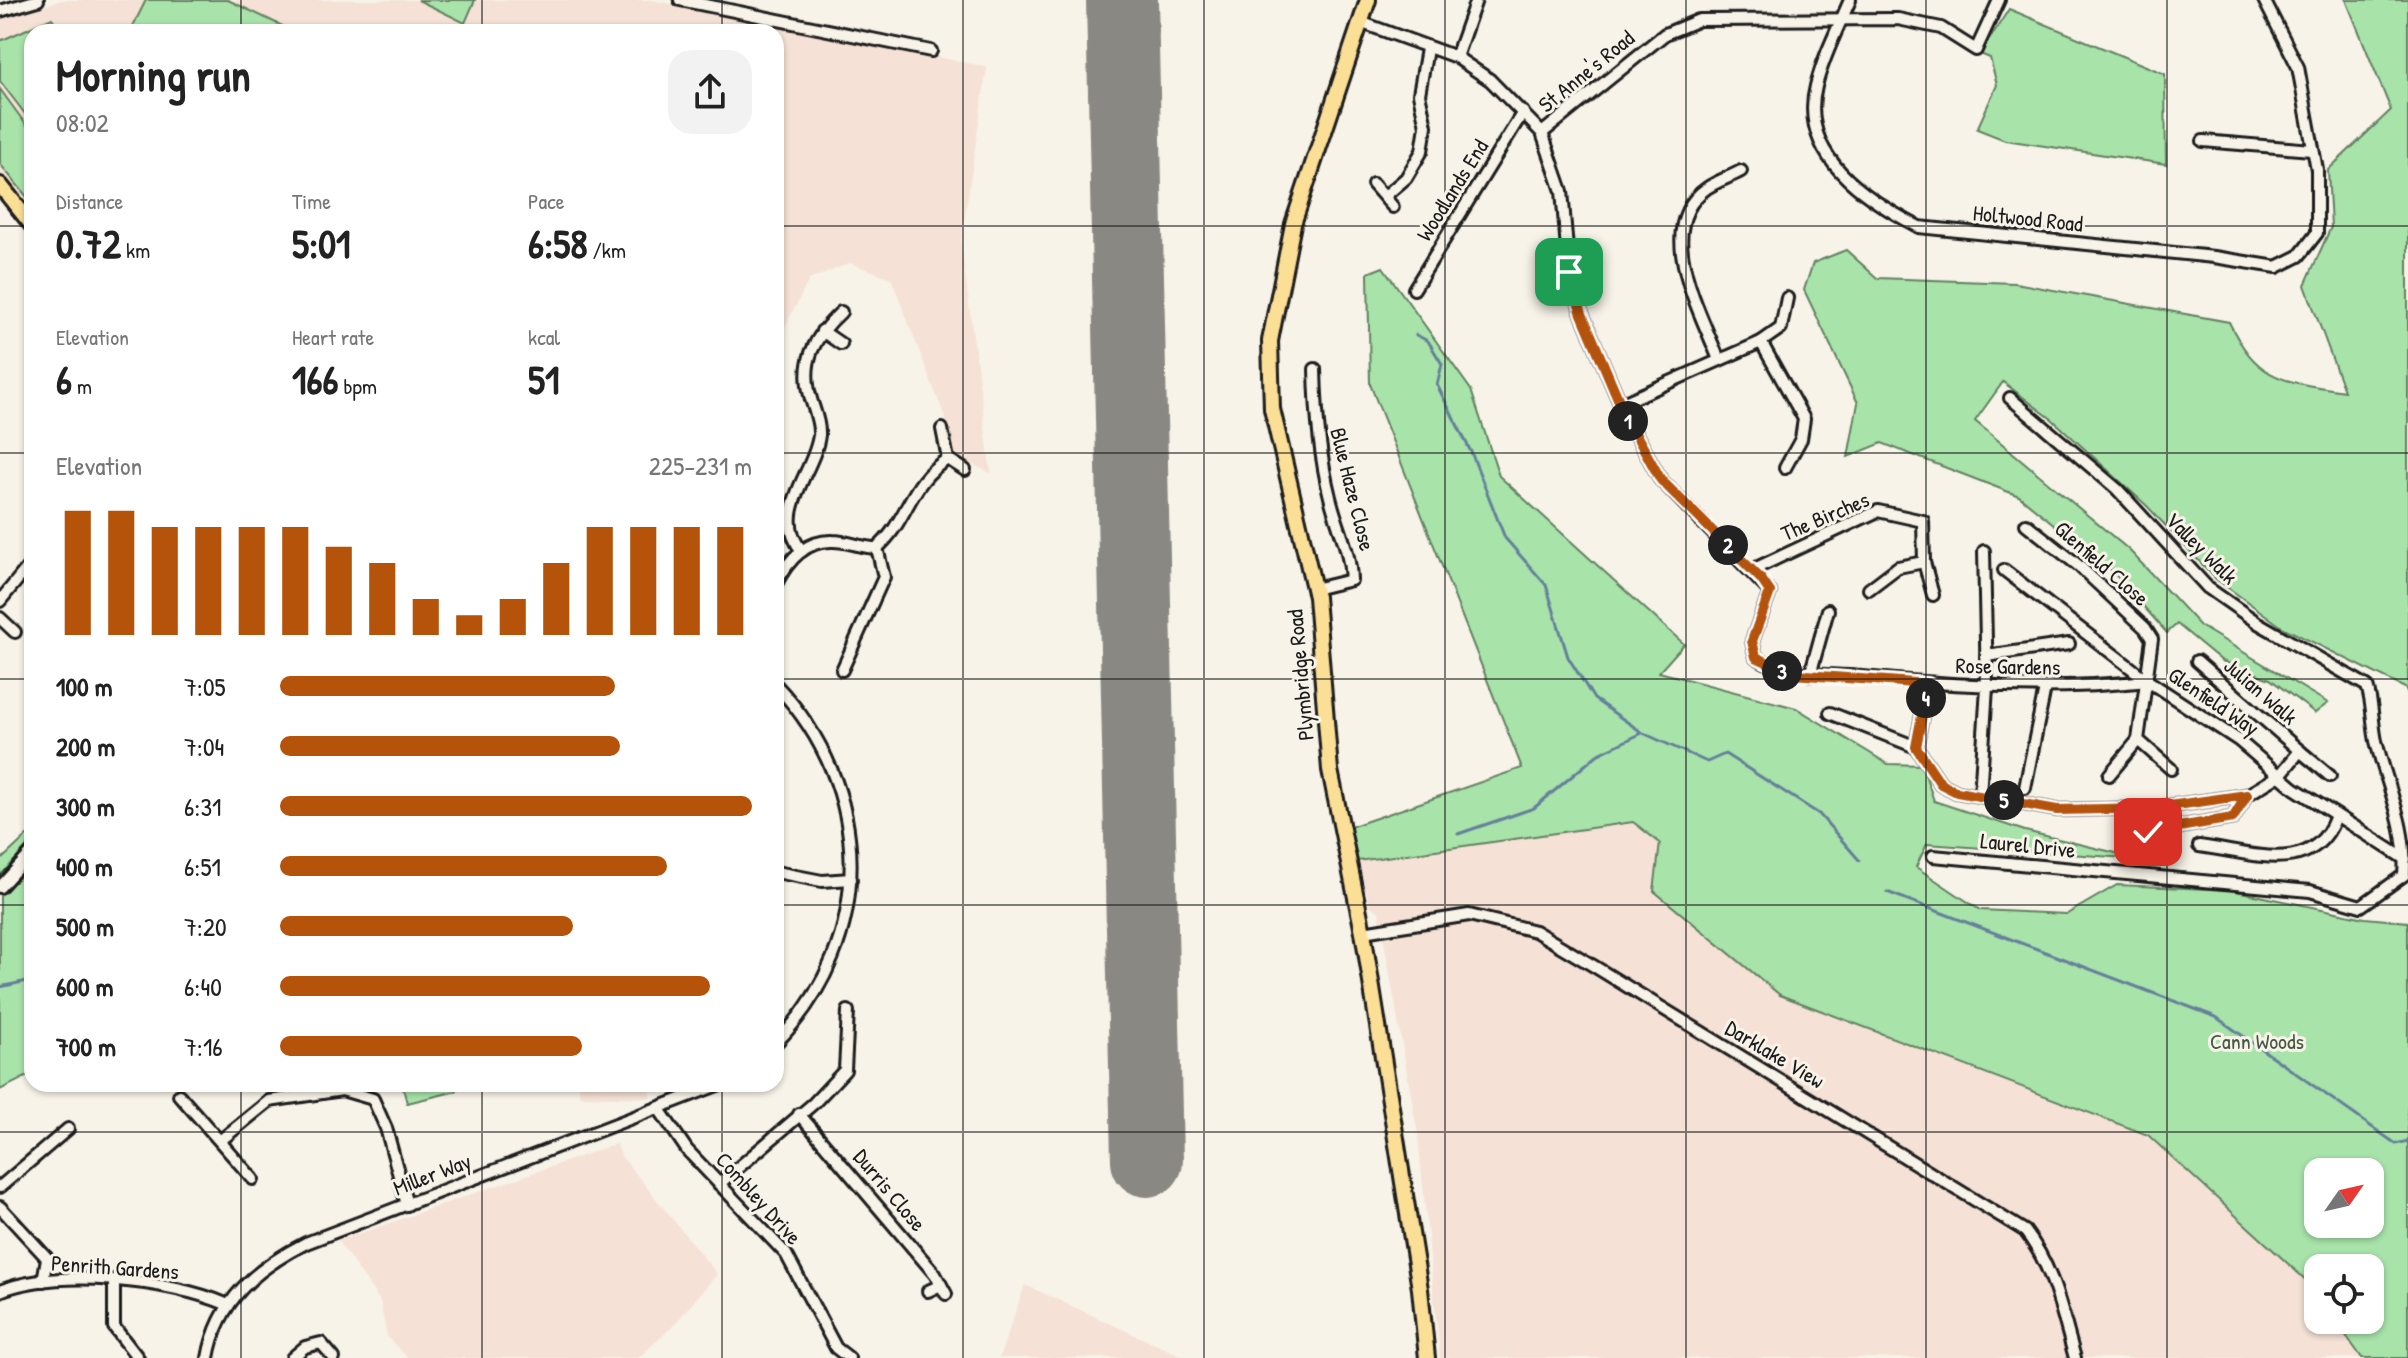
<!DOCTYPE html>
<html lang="en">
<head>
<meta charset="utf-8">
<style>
	:root { --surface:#fff; --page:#f2f2f2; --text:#222; --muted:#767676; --accent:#b45309 }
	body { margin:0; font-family:"Patrick Hand",sans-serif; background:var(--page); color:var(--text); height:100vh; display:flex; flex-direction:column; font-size:30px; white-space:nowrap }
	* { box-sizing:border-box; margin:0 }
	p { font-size:26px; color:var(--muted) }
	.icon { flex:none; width:44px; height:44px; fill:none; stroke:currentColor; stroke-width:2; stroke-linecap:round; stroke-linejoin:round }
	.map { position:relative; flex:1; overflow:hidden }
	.side { position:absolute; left:24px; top:24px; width:760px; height:1068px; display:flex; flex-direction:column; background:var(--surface); border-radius:24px; box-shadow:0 2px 6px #0004 }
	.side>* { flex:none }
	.needle { width:52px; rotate:56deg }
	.fabs { position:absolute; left:2304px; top:1158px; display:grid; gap:16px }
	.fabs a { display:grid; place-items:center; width:80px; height:80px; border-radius:16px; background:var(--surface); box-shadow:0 2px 6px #0004; font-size:40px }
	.pin { position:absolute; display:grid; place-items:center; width:68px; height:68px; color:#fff; margin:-34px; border-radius:16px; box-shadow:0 4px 12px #0006 }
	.km { position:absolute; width:40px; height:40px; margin:-20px; border-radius:50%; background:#222; color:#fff; font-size:22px; line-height:40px; text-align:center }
	.round { display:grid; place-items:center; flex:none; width:84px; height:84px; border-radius:24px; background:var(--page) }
	.summary { display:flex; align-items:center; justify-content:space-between; height:136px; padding:0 32px }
	h1 { font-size:44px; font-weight:700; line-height:60px }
	.stats { display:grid; grid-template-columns:repeat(3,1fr); gap:12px; height:136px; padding:8px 32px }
	.stats div { display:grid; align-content:center }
	.stats b { font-size:40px; font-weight:700 }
	.stats small { font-size:22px; font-weight:400 }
	.stats p { font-size:22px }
	.chart { height:224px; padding:16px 32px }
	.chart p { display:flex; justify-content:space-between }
	.chart svg { width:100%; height:144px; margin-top:8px; stroke:var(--accent); stroke-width:6 }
	ul { padding:0 32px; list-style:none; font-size:26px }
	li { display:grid; grid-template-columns:128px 96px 1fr; align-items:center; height:60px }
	li i { height:20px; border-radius:10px; background:var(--accent) }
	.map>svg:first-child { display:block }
</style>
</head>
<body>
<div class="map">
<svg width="2408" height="1358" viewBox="0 0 2408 1358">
	<rect width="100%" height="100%" fill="#f7f3e8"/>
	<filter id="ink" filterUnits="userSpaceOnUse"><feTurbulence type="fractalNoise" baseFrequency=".0125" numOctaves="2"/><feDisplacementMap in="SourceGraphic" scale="16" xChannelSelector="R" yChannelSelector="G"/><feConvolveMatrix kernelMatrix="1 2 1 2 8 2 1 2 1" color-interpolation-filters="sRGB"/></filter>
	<g filter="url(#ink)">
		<!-- built -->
		<g fill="#f5e1d5">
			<polygon points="62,0 651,0 987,67 961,243 991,473 954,456 949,427 891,278 850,263 809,280 783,330 776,355 776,32 32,32 32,214 0,177 0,20"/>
			<polygon points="1633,822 1660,843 1780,995 2148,1135 2309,1283 2318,1296 2318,1320 2335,1320 2362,1358 1440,1358 1418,1135 1379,912 1370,905 1358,861"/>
			<polygon points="579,1084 651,1084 651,1098 579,1096"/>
			<polygon points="616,1144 622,1157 717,1274 672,1327 638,1358 408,1358 387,1337 380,1301 338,1241"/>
			<polygon points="1025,1285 1186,1358 999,1358"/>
		</g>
		<!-- green -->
		<g fill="#a8e3a9" stroke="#628062" stroke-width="2" fill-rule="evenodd">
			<polygon points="146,0 228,0 295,32 130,32"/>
			<polygon points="418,0 475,0 465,23"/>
			<path d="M2346 0H2408V695L2405 688 2282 627 2216 579 2147 506 2053 420 2003 382 1975 421 2129 550 2200 626 2328 703 2315 713 2270 679 2222 661 2177 624 2167 633 2113 572 2019 496 1882 443 1848 457 1858 403 1804 290 1813 263 1846 250 1877 278 2015 283 2229 322C2258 382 2283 381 2344 391L2305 285 2331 227 2328 170 2391 110Z"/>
			<polygon points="2009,9 2165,74 2166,164 2005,140 1977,129 1997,85 1990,58 1980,54"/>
			<polygon points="52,18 62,32 32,32 32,123 0,81 0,41"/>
			<polygon points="0,89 32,133 32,203 0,164"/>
			<path d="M1383 267 1471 390 1499 476 1684 644 1659 672 1796 708 1888 764 1922 765 1934 801 2025 831 2141 859 1927 844 1916 867 1980 910 2067 914 2117 885 2231 890 2365 918 2408 922V1358H2362L2335 1320H2370V1268H2318V1296L2309 1283 2148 1135 1780 995 1654 891 1660 843 1633 822 1358 861 1350 827 1522 768 1370 384 1368 273ZM2318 1172H2370V1224H2318Z"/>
			<polygon points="32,831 32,1074 0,1090 0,861"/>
			<polygon points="411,1084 454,1084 457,1091 407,1103 403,1088"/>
		</g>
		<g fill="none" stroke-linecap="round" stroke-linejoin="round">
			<!-- stream -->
			<g stroke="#65809b" stroke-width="3">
				<polyline points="1416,335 1428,341 1442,364 1437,385 1471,452 1505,538 1546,585 1568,657 1594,699 1643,733 1707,762 1725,754 1819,814 1859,860"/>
				<polyline points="1458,834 1534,808 1597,755 1642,733"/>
				<polyline points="1887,892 2216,1017 2396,1144 2408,1141"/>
				<polyline points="0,987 32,980"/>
			</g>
			<!-- runway -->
			<polyline stroke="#8a8882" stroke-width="72" points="1122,0 1147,1161"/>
			<defs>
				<g id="minor">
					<polyline points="680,0 931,51"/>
					<path d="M1850 0C1838 28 1823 57 1816 86 1798 156 1867 200 1919 227L2214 257 2277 267 2299 256 2317 233V170L2298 67 2264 0"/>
					<polyline points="0,11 38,0"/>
					<path d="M1360 22 1456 57 1490 80 1542 133 1562 191 1569 272 1582 314 1625 415 1661 480 1770 592 1752 641 1756 657C1791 679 1823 673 1862 677 1958 686 2052 691 2148 681"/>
					<polyline points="1456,57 1476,0"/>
					<polyline points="1542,133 1665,34 1699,20 1898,19 1941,28 1976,50 1999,0"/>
					<polyline points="2203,141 2312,150"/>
					<polyline points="1373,184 1393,207"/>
					<polyline points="1385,196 1406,178 1422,151 1426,126 1419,94 1427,49"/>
					<polyline points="1414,289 1523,112"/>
					<polyline points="822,331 841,344"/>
					<polyline points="1761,342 1804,419 1801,439 1785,468"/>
					<path d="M1719 360C1701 312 1651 227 1707 188 1717 181 1730 177 1741 171"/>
					<polyline points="1620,404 1761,342 1781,328 1787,298"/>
					<polyline points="948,459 965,470"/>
					<polyline points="2026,524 2079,566 2145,628 2152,639 2138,740 2171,769"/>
					<path d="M802 551C770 513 815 472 819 435 820 422 814 410 811 399 800 362 814 337 841 312"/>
					<polyline points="1752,570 1878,511 1923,521 1924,562 1933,595"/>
					<polyline points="2004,570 2148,681 2238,740 2294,788 2405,859"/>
					<path d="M776 584C787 562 805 540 833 541 848 541 862 548 877 548 909 520 909 481 948 459L942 429"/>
					<path d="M1314 589 1351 580C1350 549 1337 527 1330 497 1319 454 1316 413 1315 369"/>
					<polyline points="1869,589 1898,567 1924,562"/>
					<polyline points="0,601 32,562"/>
					<polyline points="0,618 15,632"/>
					<polyline points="1986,656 2069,644"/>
					<polyline points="842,670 884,577 877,548"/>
					<polyline points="1810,675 1828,610"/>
					<polyline points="1928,684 1916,747 1941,784 1957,792 2057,810 2155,808 2247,795 2280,775 2300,751 2197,661"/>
					<path d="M776 685C874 788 877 940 776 1043"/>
					<polyline points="1830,713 1916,747"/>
					<polyline points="2300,751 2330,776"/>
					<polyline points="2109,775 2138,740"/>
					<polyline points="2025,788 2045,688"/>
					<polyline points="1980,796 1987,687 1984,551"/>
					<polyline points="2148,832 2233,818 2247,795"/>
					<path d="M2199 846C2249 852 2313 878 2335 818"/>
					<path d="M1933 856 2310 891 2361 906 2404 875C2408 828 2387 786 2376 741 2372 722 2373 704 2367 686L2258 623 2208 588 2117 489 2010 398"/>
					<polyline points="776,872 822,881 851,879"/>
					<polyline points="0,887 32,852"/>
					<path d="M1363 932 1469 915 1535 931 1597 968 2025 1231C2054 1268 2062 1313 2075 1358"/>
					<polyline points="179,1095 253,1179"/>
					<polyline points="659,1109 687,1150 786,1254 836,1348 849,1358"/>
					<polyline points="799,1114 935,1274 946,1294"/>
					<polyline points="221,1140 269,1101 342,1090 373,1099 386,1128 407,1205"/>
					<polyline points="719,1184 814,1103 845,1070 848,1011"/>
					<polyline points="0,1187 68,1129"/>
					<polyline points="0,1207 47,1258 43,1281"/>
					<polyline points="114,1282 114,1327 138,1358"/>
					<path d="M0 1291C58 1268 170 1280 226 1304"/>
					<polyline points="928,1291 941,1285"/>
					<path d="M208 1358C218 1300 257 1268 306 1243L720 1084"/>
					<polyline points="292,1358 305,1347 321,1343 334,1358"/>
				</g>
				<g id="major">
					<polyline points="1368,0 1293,224 1270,341 1272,409 1316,597 1330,770 1363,932 1420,1289 1427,1358"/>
					<polyline points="0,185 32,225"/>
				</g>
			</defs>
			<!-- minor casing -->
			<use href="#minor" stroke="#1c1c1c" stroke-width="16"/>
			<!-- major casing -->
			<use href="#major" stroke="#1c1c1c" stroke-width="20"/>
			<!-- minor -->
			<use href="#minor" stroke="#f7f3e8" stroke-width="10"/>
			<!-- major -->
			<use href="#major" stroke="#fbdf96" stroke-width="14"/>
		</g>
	</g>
	<g fill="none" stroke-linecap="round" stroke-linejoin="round" filter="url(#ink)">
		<defs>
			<polyline id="route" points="1569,272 1582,314 1625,415 1661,480 1761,579 1770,592 1752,641 1756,657 1792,674 1928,684 1916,747 1941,784 1957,792 2057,810 2155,808 2247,795 2233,818 2148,832"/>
		</defs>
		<!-- route casing -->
		<use href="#route" stroke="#fff" stroke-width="16"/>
		<!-- route -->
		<use href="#route" stroke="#b45309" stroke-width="10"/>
	</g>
	<!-- grid -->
	<path fill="none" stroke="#1c1c1c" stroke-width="2" stroke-opacity="0.55" d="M241 0V32M482 0V32M722 0V32M963 0V1358M1204 0V1358M1445 0V1358M1686 0V1358M1926 0V1358M2167 0V1358M0 226H32M776 226H2408M0 453H32M776 453H2408M0 679H32M776 679H2408M0 905H32M776 905H2408M241 1084V1358M482 1084V1358M722 1084V1358M0 1132H2408"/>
	<g text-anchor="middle" stroke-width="6" stroke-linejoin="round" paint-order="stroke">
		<!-- street labels -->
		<g font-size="22" fill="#1c1c1c" stroke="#f7f3e8">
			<text transform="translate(1586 71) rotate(-39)" y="8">St Anne's Road</text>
			<text transform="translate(1452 190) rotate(-58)" y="8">Woodlands End</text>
			<text transform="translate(2028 218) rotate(6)" y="8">Holtwood Road</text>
			<text transform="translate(1353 489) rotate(76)" y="8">Blue Haze Close</text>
			<text transform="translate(1825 516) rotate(-23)" y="8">The Birches</text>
			<text transform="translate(2202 548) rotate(45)" y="8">Valley Walk</text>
			<text transform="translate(2102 563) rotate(41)" y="8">Glenfield Close</text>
			<text transform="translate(2008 666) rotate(1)" y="8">Rose Gardens</text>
			<text transform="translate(1300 675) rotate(-95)" y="8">Plymbridge Road</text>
			<text transform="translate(2261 691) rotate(41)" y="8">Julian Walk</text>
			<text transform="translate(2214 701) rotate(34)" y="8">Glenfield Way</text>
			<text transform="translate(2028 845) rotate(6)" y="8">Laurel Drive</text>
			<text transform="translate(1775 1054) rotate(31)" y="8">Darklake View</text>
			<text transform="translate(432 1174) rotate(-21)" y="8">Miller Way</text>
			<text transform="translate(890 1190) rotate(50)" y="8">Durris Close</text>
			<text transform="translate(759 1198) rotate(48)" y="8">Combley Drive</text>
			<text transform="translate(115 1267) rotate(4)" y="8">Penrith Gardens</text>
		</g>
		<!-- park labels -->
		<g font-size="22" fill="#465846" stroke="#f7f3e8">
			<text x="2257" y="1049">Cann Woods</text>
		</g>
	</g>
</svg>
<div class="fabs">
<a><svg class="needle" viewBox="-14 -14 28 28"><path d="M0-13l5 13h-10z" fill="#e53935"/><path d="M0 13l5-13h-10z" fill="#767676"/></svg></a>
<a><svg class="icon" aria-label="locate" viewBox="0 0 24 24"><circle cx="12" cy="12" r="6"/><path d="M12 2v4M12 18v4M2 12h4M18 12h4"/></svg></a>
</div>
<div class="pin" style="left:1569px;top:272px;background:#1e9e55"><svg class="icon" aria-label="arrive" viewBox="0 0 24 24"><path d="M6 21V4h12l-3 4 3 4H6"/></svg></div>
<div class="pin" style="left:2148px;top:832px;background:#d93025"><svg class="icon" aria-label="check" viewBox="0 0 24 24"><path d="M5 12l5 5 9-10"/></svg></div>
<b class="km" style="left:1628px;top:421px">1</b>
<b class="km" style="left:1728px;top:545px">2</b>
<b class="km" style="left:1782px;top:671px">3</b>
<b class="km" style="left:1926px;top:698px">4</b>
<b class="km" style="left:2004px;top:800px">5</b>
<section class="side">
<div class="summary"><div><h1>Morning run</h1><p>08:02</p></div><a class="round"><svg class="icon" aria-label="share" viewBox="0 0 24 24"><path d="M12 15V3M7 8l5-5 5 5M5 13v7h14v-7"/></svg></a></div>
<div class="stats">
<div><p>Distance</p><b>0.72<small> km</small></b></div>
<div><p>Time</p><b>5:01</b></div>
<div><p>Pace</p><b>6:58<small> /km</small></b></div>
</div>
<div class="stats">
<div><p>Elevation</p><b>6<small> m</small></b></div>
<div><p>Heart rate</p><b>166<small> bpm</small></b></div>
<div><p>kcal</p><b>51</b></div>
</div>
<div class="chart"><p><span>Elevation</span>225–231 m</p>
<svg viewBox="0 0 160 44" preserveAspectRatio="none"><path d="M5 44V6M15 44V6M25 44V11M35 44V11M45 44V11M55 44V11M65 44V17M75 44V22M85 44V33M95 44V38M105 44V33M115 44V22M125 44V11M135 44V11M145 44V11M155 44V11"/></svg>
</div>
<ul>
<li><b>100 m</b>7:05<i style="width:71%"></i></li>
<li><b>200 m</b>7:04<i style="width:72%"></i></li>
<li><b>300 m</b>6:31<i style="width:100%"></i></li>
<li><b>400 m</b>6:51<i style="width:82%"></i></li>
<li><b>500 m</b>7:20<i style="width:62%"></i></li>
<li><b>600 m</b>6:40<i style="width:91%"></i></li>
<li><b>700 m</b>7:16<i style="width:64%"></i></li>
</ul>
</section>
</div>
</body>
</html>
